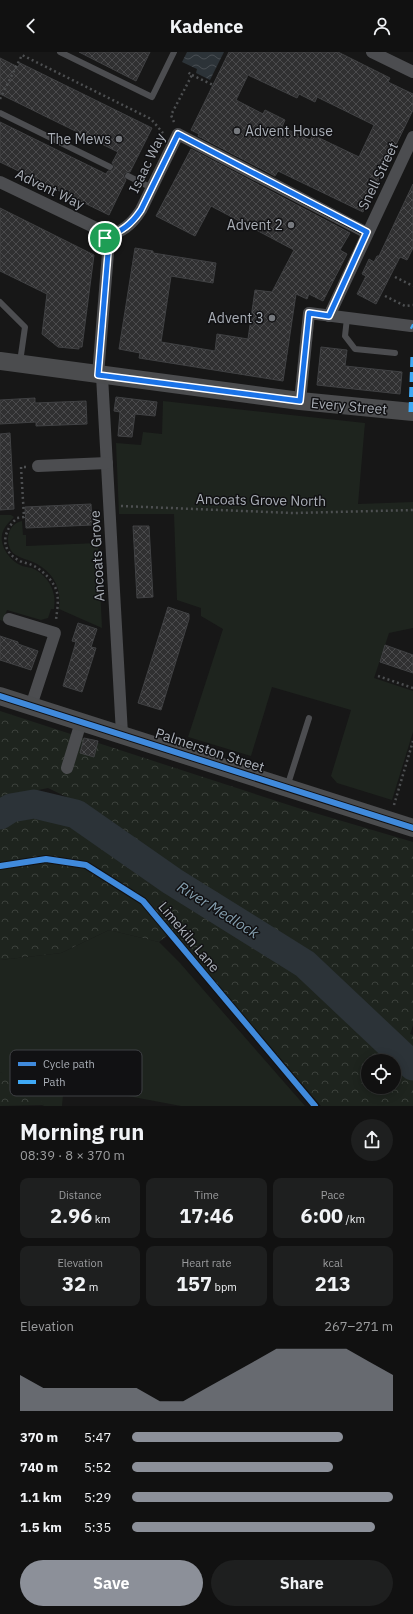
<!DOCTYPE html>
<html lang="en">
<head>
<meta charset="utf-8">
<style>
	:root { --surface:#111; --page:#1e1f1f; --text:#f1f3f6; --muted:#9c9d9f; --line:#303131; --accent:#8c9099 }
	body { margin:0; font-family:"IBM Plex Sans",sans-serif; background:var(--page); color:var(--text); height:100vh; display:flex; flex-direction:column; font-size:15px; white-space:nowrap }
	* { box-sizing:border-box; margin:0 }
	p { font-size:13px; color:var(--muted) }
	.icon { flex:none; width:22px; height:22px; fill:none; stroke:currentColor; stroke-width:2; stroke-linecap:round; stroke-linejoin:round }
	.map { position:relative; height:1054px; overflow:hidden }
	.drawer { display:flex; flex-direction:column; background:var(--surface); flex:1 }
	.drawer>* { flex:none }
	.controls { position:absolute; left:361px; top:1002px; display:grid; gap:8px }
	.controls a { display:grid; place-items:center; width:40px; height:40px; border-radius:50%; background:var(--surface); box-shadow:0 2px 10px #0003,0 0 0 1px var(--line); font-size:20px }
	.pin { position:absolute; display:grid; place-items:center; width:34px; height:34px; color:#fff; margin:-17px; border:2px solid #fff; border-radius:50%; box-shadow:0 1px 4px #0007 }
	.round { display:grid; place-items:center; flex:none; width:42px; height:42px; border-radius:21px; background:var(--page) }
	.summary { display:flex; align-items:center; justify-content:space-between; height:68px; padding:0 20px }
	h1 { font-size:22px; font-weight:700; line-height:30px }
	.figures { display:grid; grid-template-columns:repeat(3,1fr); gap:6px; height:68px; padding:4px 20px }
	.figures div { display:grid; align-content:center; border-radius:8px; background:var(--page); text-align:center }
	.figures b { font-size:20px; font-weight:700 }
	.figures small { font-size:11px; font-weight:400 }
	.figures p { font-size:11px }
	.chart { height:112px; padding:8px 20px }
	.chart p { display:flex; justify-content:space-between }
	.chart svg { width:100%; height:72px; margin-top:4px; fill:var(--accent); opacity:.7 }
	.primary-button { display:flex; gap:8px; margin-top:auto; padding:8px 20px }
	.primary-button a { flex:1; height:46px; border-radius:24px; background:var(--accent); color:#fff; font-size:16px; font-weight:700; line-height:46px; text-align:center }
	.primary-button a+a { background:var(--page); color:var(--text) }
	ul { padding:0 20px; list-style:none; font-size:13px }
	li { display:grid; grid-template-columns:64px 48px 1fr; align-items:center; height:30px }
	li i { height:10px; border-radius:5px; background:var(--accent) }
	header { display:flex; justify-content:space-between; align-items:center; height:52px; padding:0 20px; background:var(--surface); font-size:18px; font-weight:700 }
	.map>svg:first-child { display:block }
</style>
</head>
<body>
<header><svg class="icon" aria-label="back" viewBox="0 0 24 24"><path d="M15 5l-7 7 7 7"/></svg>Kadence<svg class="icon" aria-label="person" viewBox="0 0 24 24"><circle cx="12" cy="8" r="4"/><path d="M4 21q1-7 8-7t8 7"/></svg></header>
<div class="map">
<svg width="413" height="1054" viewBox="0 0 413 1054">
	<defs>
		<pattern id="forest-crowns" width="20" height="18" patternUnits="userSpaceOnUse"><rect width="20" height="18" fill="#1e241e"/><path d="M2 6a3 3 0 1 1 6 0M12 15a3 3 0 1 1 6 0" fill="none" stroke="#3c413c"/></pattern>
		<pattern id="water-waves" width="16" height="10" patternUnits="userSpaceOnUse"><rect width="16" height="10" fill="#2c3338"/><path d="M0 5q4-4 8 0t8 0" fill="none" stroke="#484e53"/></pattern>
		<pattern id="building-cross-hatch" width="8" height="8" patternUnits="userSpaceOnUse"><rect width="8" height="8" fill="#303031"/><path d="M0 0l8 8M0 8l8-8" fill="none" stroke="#4b4b4d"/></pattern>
	</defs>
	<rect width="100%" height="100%" fill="#171717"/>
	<!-- green -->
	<g fill="#1e241e">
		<polygon points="163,349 365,371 358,452 413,450 413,576 389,581 374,626 413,639 413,680 392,748 337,731 331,724 351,658 272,635 251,704 188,685 223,577 201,564 201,556 177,548 174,462 119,462 116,391 141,393 143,380 162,382"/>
		<path d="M0 463H11L14 465C9 470 3 476 2 483 0 495 10 508 20 513 24 515 29 515 32 516 49 524 57 540 54 557H51L48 566 41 568 7 558 3 569 0 568Z"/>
		<path d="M22 469 23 483H26V494L98 491 102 576 59 557C62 536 53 519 33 510 26 507 19 506 13 501 4 491 7 472 22 469Z"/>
		<polygon points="109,878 159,890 180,911 305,1054 181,1054 64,1032 62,1054 42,1054 44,1053 0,1020 0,908 61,901"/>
	</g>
	<!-- forest -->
	<g fill="url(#forest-crowns)">
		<polygon points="0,659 298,756 413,790 413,973 410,982 413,983 413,1003 306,908 173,820 77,750 48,736 9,744 0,750"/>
		<polygon points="36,763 78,778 298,922 392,1009 368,1009 368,1035 394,1035 394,1011 413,1028 413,1054 321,1054 172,880 159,890 109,878 61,901 0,908 0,771"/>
		<polygon points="0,1020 31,1037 44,1053 0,1054"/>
	</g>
	<!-- water -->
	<polygon fill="url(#water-waves)" points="187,0 224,0 210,28 196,21 197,17 182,10"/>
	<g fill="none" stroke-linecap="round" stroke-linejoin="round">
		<!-- river -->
		<polyline stroke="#2c3338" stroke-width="29" points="0,763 11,756 34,752 76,762 172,829 305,912 413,1014"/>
	</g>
	<!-- building -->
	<g fill="url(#building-cross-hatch)" stroke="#404143" fill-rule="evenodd">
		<polygon points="79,0 150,0 136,29"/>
		<path d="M229 0H338L390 26 388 30 413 42V58L363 160 278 119 275 124 198 84 199 82 191 78ZM248 23 297 46 299 42 315 50 317 45 374 73 359 105 313 83 310 88 282 75 285 68 265 58 263 62 236 48Z"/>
		<polygon points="0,6 18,15 20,11 152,76 130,120 127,120 124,122 124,125 126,128 109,163 0,110 0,70 106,122 108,119 111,119 114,117 114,114 112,111 118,100 0,42"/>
		<polygon points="191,97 350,181 340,198 347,202 323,249 309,242 307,247 296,242 283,329 139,306 140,301 119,297 135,196 153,199 153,201 216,211 213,231 171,224 161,290 215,299 217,282 248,287 255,238 272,240 294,198 211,154 195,184 156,164"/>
		<polygon points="413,132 413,196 407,208 400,205 376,252 357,242 366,224 362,222 369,207 374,210 377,204 379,204"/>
		<polygon points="0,156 94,203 82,295 79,295 79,297 58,295 42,282 47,242 0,219"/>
		<polygon points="321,295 347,298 345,314 402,320 400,342 317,333"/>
		<polygon points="116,345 157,350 155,364 135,362 132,385 118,384 120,360 114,359"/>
		<polygon points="35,346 35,351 86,349 87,372 36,374 36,370 0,372 0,348"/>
		<polygon points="10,381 14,457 0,458 0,382"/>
		<polygon points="91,452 92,473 26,476 25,455"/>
		<polygon points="133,474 149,474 153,545 137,546"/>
		<polygon points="168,555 189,562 189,567 161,658 138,651"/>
		<polygon points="78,571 97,577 91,595 96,596 82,640 63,634 76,590 72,589"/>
		<polygon points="0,584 18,590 18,592 38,599 31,618 0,608"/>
		<polygon points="385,593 413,603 413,621 380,610"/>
		<polygon points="84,686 98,689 94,705 80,701"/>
	</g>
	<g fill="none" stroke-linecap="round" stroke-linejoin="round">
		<!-- path -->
		<g stroke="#4d4f51" stroke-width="2.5" stroke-dasharray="2 3" stroke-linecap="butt">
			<polyline points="192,23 213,33"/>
			<polyline points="0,47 22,3 151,67 163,81"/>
			<polyline points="174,70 171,63 192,23 186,19"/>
			<polyline points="395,225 413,234"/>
			<polyline points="385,244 405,254 413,253"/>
			<path d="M26 415H21L24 465 17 466C1 481 0 500 22 510 26 511 30 512 34 514 42 518 51 527 55 535 60 545 57 558 56 568"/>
			<polyline points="121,454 293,461 413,458"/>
			<polyline points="378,624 413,636"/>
			<polyline points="394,753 413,689"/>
		</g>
		<!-- lane -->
		<g stroke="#4c4d50" stroke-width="6">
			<polyline points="60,0 152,45 174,0"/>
			<polyline points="0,61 110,115"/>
			<polyline points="128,124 152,136"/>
			<polyline points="0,250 25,275 20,310"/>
			<polyline points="347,266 345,284 355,297 395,301"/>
			<polyline points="287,735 309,666"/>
		</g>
		<!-- street -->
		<g stroke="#4c4d50" stroke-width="12">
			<polyline points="372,0 413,20"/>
			<polyline points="0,130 98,177 105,186"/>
			<polyline points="329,264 413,85"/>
			<path d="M98 323 108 201 105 186C122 179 131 174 141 158L178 82 367 181"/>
			<polyline points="102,324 122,682"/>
			<polyline points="300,349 309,261 411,274"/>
			<polyline points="38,414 107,411"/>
			<polyline points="9,567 55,581 31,654"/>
			<polyline points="67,716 81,670"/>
		</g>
		<!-- secondary -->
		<g stroke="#4b4c4e" stroke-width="18">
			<polyline points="0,309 300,349 413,360"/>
			<polyline points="0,644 413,776"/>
		</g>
		<!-- quiet -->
		<g stroke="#3fa9f5" stroke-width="5" stroke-dasharray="10 5" stroke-linecap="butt">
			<polyline points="411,274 413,275"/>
			<polyline points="411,360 413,303"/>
		</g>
		<defs>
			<g id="cycleway">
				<path d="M98 323 108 201 105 186C122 179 131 174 141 158L178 82 367 181"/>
				<polyline points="0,644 413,776"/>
				<polyline points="0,814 46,807 86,813 143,849 315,1054"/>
			</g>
		</defs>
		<!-- cycleway casing -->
		<use href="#cycleway" stroke="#111113" stroke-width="8"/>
		<!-- cycleway -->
		<use href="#cycleway" stroke="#408adc" stroke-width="6"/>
	</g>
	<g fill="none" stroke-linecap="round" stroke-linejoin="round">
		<defs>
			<path id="route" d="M178 82 367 180 329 264 309 261 300 349 98 323 108 201 105 186C122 179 131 173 141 158Z"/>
		</defs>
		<!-- route casing -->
		<use href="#route" stroke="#fff" stroke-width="8"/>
		<!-- route -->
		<use href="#route" stroke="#1a73e8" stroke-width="5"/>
	</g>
	<!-- markers -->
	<g fill="#777a7f" stroke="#111113" stroke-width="1.5">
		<circle cx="237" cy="79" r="4"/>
		<circle cx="119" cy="87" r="4"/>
		<circle cx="291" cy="173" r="4"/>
		<circle cx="272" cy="266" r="4"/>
	</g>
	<g text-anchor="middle" stroke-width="3" stroke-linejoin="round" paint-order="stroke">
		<!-- poi labels -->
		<g font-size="14" fill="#aaafb7" stroke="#111113" text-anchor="end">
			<text x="245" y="84" text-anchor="start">Advent House</text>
			<text x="111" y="92">The Mews</text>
			<text x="283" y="178">Advent 2</text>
			<text x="264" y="271">Advent 3</text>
		</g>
		<!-- street labels -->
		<g font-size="14" fill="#aaafb7" stroke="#111113">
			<text transform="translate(147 111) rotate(-64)" y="5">Isaac Way</text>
			<text transform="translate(378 124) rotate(-64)" y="5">Snell Street</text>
			<text transform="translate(50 137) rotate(26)" y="5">Advent Way</text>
			<text transform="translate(349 354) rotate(5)" y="5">Every Street</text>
			<text transform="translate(261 448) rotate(1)" y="5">Ancoats Grove North</text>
			<text transform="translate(97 504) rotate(-93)" y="5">Ancoats Grove</text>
			<text transform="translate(210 698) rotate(18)" y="5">Palmerston Street</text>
			<text transform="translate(189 885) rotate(50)" y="5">Limekiln Lane</text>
		</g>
		<!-- water labels -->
		<g font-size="15" font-style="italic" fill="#849eae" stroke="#111113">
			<text transform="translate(218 858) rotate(32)" y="5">River Medlock</text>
		</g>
	</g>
	<!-- legend -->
	<rect x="10" y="998" width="132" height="46" rx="6" fill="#111113" stroke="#3f4044" stroke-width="1"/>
	<rect x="18" y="1010" width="18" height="4" fill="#408adc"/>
	<rect x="18" y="1028" width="18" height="4" fill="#3fa9f5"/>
	<g font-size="11" fill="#aaafb7">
		<text x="43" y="1016">Cycle path</text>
		<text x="43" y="1034">Path</text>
	</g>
</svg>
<div class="controls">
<a><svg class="icon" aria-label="locate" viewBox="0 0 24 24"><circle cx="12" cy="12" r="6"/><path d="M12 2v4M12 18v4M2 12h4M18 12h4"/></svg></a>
</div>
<div class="pin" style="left:105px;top:186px;background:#1e9e55"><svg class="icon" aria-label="arrive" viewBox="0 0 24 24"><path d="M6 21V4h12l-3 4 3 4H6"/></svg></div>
</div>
<section class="drawer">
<div class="summary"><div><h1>Morning run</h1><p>08:39 · 8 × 370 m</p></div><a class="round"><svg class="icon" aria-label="share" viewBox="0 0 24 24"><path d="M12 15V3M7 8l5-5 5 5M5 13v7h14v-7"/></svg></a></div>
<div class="figures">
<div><p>Distance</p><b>2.96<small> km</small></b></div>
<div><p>Time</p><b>17:46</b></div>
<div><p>Pace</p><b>6:00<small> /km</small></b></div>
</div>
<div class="figures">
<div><p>Elevation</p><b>32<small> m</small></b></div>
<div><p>Heart rate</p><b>157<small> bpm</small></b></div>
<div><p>kcal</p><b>213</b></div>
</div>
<div class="chart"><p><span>Elevation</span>267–271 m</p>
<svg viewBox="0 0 160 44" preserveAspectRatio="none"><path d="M0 44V22L10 30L20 30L30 30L40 30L50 30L60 38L70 38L80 30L90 22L100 14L110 6L120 6L130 6L140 6L150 14L160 22V44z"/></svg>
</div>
<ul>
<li><b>370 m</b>5:47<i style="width:81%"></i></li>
<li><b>740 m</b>5:52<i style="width:77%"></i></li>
<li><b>1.1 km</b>5:29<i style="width:100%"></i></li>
<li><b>1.5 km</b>5:35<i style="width:93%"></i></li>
</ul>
<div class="primary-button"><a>Save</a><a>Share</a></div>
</section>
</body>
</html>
